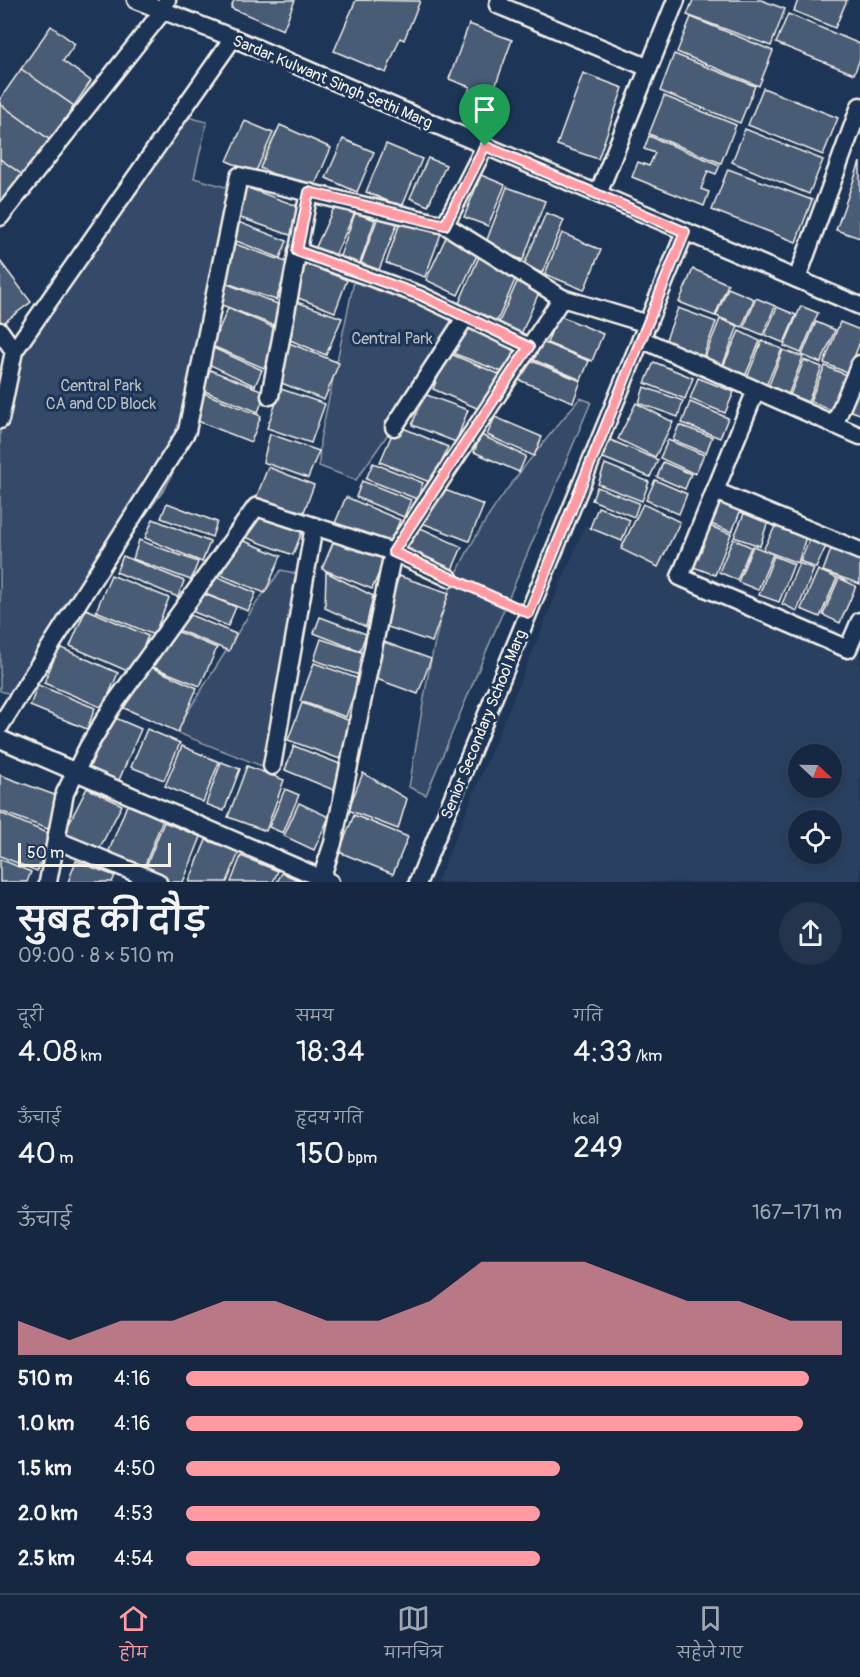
<!DOCTYPE html>
<html lang="hi">
<head>
<meta charset="utf-8">
<style>
	:root { --surface:#162841; --page:#23344c; --text:#f1f3f6; --muted:#9ea6b1; --line:#35445a; --accent:#ff9aa2 }
	body { margin:0; font-family:Pangolin,"Playpen Sans Deva",sans-serif; background:var(--page); color:var(--text); height:100vh; display:flex; flex-direction:column; font-size:22px; white-space:nowrap }
	* { box-sizing:border-box; margin:0 }
	p { font-size:20px; color:var(--muted) }
	.icon { flex:none; width:33px; height:33px; fill:none; stroke:currentColor; stroke-width:2; stroke-linecap:round; stroke-linejoin:round }
	.map { position:relative; height:882px; overflow:hidden }
	.sheet { display:flex; flex-direction:column; background:var(--surface); flex:1 }
	.sheet>* { flex:none }
	.needle { width:39px; rotate:112deg }
	.tools { position:absolute; left:788px; top:744px; display:grid; gap:12px }
	.tools a { display:grid; place-items:center; width:54px; height:54px; border-radius:50%; background:var(--surface); box-shadow:0 3px 9px #0003,0 0 0 2px var(--line); font-size:30px }
	.scale { position:absolute; left:18px; bottom:15px; width:153px; box-sizing:border-box; padding-left:6px; border:3px solid #f4f1e8; border-top:0; font-size:16px; line-height:21px; white-space:nowrap; color:#f4f1e8; -webkit-text-stroke:4px #1d3557; paint-order:stroke }
	.pin { position:absolute; display:grid; place-items:center; width:51px; height:51px; color:#fff; margin:-62px -26px; border-radius:50% 50% 50% 0; rotate:-45deg; box-shadow:0 0 6px #0007 }
	.pin .icon { rotate:45deg }
	.round { display:grid; place-items:center; flex:none; width:63px; height:63px; border-radius:32px; background:var(--page) }
	.summary { display:flex; align-items:center; justify-content:space-between; height:102px; padding:0 18px }
	h1 { font-size:33px; font-weight:600; line-height:45px }
	.figures { display:grid; grid-template-columns:repeat(3,1fr); gap:9px; height:102px; padding:6px 18px }
	.figures div { display:grid; align-content:center }
	.figures b { font-size:30px; font-weight:600 }
	.figures small { font-size:16px; font-weight:400 }
	.figures p { font-size:16px }
	.chart { height:168px; padding:12px 18px }
	.chart p { display:flex; justify-content:space-between }
	.chart svg { width:100%; height:108px; margin-top:6px; fill:var(--accent); opacity:.7 }
	ul { padding:0 18px; list-style:none; font-size:20px }
	li { display:grid; grid-template-columns:96px 72px 1fr; align-items:center; height:45px }
	li i { height:15px; border-radius:8px; background:var(--accent) }
	.dock { display:flex; justify-content:space-around; align-items:center; height:84px; border-top:2px solid var(--line); background:var(--surface); font-size:16px; color:var(--muted) }
	.dock a { display:grid; justify-items:center; gap:3px }
	.dock .on { color:var(--accent) }
	.map>svg:first-child { display:block }
</style>
</head>
<body>
<div class="map">
<svg width="860" height="882" viewBox="0 0 860 882">
	<rect width="100%" height="100%" fill="#1d3557"/>
	<filter id="ink" filterUnits="userSpaceOnUse"><feTurbulence type="fractalNoise" baseFrequency=".0167" numOctaves="2"/><feDisplacementMap in="SourceGraphic" scale="12" xChannelSelector="R" yChannelSelector="G"/><feConvolveMatrix kernelMatrix="1 2 1 2 8 2 1 2 1" color-interpolation-filters="sRGB"/></filter>
	<g filter="url(#ink)">
		<!-- built -->
		<path fill="#2a4060" fill-rule="evenodd" d="M585 525 860 639V882H437ZM798 754H831V788H798ZM798 820H831V854H798Z"/>
		<!-- green -->
		<g fill="#354a67" stroke="#949ea8" stroke-width="1.5">
			<polygon points="184,116 207,122 194,178 233,189 193,430 166,487 14,695 0,691 0,408 10,348"/>
			<polygon points="354,281 388,285 461,320 404,411 356,480 319,466 320,440"/>
			<path d="M580 398 591 402 426 795 409 787C421 723 430 636 455 577 484 511 535 453 580 398Z"/>
			<polygon points="281,570 298,574 310,581 295,687 272,770 175,732 255,605"/>
		</g>
		<!-- building -->
		<g fill="#485b74" stroke="#f4f1e8" stroke-width="1.5">
			<polygon points="234,0 295,0 283,30 231,8"/>
			<polygon points="356,0 420,1 404,40 400,38 386,73 334,51"/>
			<polygon points="693,0 761,0 785,9 771,46 687,15"/>
			<polygon points="798,0 847,0 835,28 794,11"/>
			<polygon points="788,14 860,44 860,59 854,74 776,43"/>
			<polygon points="691,17 773,51 759,86 677,52"/>
			<polygon points="469,24 512,40 484,117 462,109 470,87 449,79"/>
			<polygon points="51,26 75,44 63,61 91,81 74,106 21,69"/>
			<polygon points="674,54 755,86 740,123 660,91"/>
			<polygon points="21,69 74,106 50,140 0,104 0,99"/>
			<polygon points="583,73 623,88 598,159 557,145"/>
			<polygon points="763,88 838,118 823,155 748,125"/>
			<polygon points="664,96 736,125 721,163 649,134"/>
			<polygon points="0,104 50,140 24,176 0,159"/>
			<polygon points="245,121 273,133 255,173 227,161"/>
			<polygon points="280,125 331,148 312,192 260,168"/>
			<polygon points="745,129 823,160 809,194 732,162"/>
			<polygon points="649,136 720,165 716,174 708,171 701,189 709,192 704,206 632,177 638,162 649,166 655,153 644,149"/>
			<polygon points="343,139 374,152 357,192 326,178"/>
			<polygon points="386,144 422,159 402,207 366,192"/>
			<polygon points="428,158 446,165 428,206 410,198"/>
			<polygon points="0,159 24,176 3,204 0,203"/>
			<polygon points="860,162 860,238 836,230"/>
			<polygon points="728,169 812,200 796,242 712,210"/>
			<polygon points="481,175 505,185 488,226 464,217"/>
			<polygon points="245,187 303,208 293,236 235,216"/>
			<polygon points="507,187 545,201 523,260 485,245"/>
			<polygon points="337,201 356,210 334,258 315,249"/>
			<polygon points="355,213 375,220 359,266 339,259"/>
			<polygon points="546,213 564,220 542,273 524,265"/>
			<polygon points="378,217 397,224 379,270 361,263"/>
			<polygon points="402,217 442,231 425,277 386,263"/>
			<polygon points="238,222 287,241 280,258 231,239"/>
			<polygon points="562,233 601,250 584,290 545,274"/>
			<polygon points="447,235 479,251 458,295 426,280"/>
			<polygon points="232,243 289,263 276,300 218,280"/>
			<polygon points="479,257 518,273 495,326 456,310"/>
			<polygon points="0,261 31,302 2,324 0,321"/>
			<polygon points="306,264 347,280 335,312 293,296"/>
			<polygon points="693,269 728,284 715,316 679,302"/>
			<polygon points="518,280 540,290 519,339 496,329"/>
			<polygon points="225,283 285,307 278,327 217,303"/>
			<polygon points="728,288 754,299 742,327 716,316"/>
			<polygon points="756,298 775,306 763,335 744,327"/>
			<polygon points="294,301 342,318 326,355 283,337"/>
			<polygon points="801,306 818,313 801,353 784,346"/>
			<polygon points="777,307 796,315 784,343 765,335"/>
			<polygon points="228,308 280,330 264,368 212,346"/>
			<polygon points="678,308 716,322 703,357 665,342"/>
			<polygon points="558,315 603,334 592,361 547,343"/>
			<polygon points="720,319 738,326 722,367 704,359"/>
			<polygon points="816,322 835,330 821,363 802,355"/>
			<polygon points="840,322 860,330 860,342 848,373 824,363"/>
			<polygon points="466,325 516,344 505,373 455,354"/>
			<polygon points="739,331 760,341 743,381 721,371"/>
			<polygon points="762,341 782,349 765,388 746,380"/>
			<polygon points="542,342 589,361 581,380 534,360"/>
			<polygon points="289,343 339,363 324,400 274,380"/>
			<polygon points="211,347 262,370 255,386 204,362"/>
			<polygon points="783,350 803,357 787,398 767,390"/>
			<polygon points="448,353 501,375 486,412 433,389"/>
			<polygon points="527,359 581,381 573,402 519,380"/>
			<polygon points="804,360 822,367 808,402 790,395"/>
			<polygon points="654,362 693,378 685,399 645,383"/>
			<polygon points="825,366 846,375 831,410 810,401"/>
			<polygon points="210,370 266,392 258,412 202,390"/>
			<polygon points="698,378 734,392 725,413 690,399"/>
			<polygon points="860,383 860,414 848,410"/>
			<polygon points="644,387 683,401 678,417 639,403"/>
			<polygon points="281,389 325,404 311,443 267,428"/>
			<polygon points="201,392 261,416 251,442 190,418"/>
			<polygon points="424,394 468,410 456,442 412,425"/>
			<polygon points="690,402 728,418 720,438 682,423"/>
			<polygon points="636,403 673,422 655,457 618,439"/>
			<polygon points="495,417 542,437 534,456 487,435"/>
			<polygon points="396,425 448,447 432,483 380,462"/>
			<polygon points="679,425 712,437 706,453 673,440"/>
			<polygon points="270,434 319,451 308,478 263,462"/>
			<polygon points="481,435 526,456 519,472 474,452"/>
			<polygon points="608,439 658,460 650,477 601,457"/>
			<polygon points="668,440 704,455 695,474 660,458"/>
			<polygon points="663,462 691,474 685,489 657,477"/>
			<polygon points="373,463 423,483 417,499 366,479"/>
			<polygon points="605,464 649,482 642,501 598,484"/>
			<polygon points="268,467 314,485 301,520 255,501"/>
			<polygon points="655,480 687,494 679,514 646,500"/>
			<polygon points="362,481 411,500 404,517 356,497"/>
			<polygon points="437,487 484,505 469,541 422,523"/>
			<polygon points="597,487 639,503 634,517 592,500"/>
			<polygon points="719,495 742,507 732,532 708,523"/>
			<polygon points="346,497 400,520 389,546 335,523"/>
			<polygon points="167,503 217,522 212,537 161,518"/>
			<polygon points="643,504 680,522 658,567 621,549"/>
			<polygon points="598,507 630,520 622,541 590,528"/>
			<polygon points="746,509 769,518 760,546 734,537"/>
			<polygon points="255,511 303,529 293,555 245,537"/>
			<polygon points="153,519 210,542 202,562 145,538"/>
			<polygon points="778,521 807,533 798,563 763,550"/>
			<polygon points="412,524 462,547 451,572 401,550"/>
			<polygon points="704,524 731,534 715,575 688,565"/>
			<polygon points="811,536 828,542 816,568 800,561"/>
			<polygon points="237,538 281,556 265,593 221,575"/>
			<polygon points="335,538 385,559 372,589 322,569"/>
			<polygon points="733,539 751,547 737,580 719,572"/>
			<polygon points="139,540 198,562 191,580 133,559"/>
			<polygon points="833,544 860,553 860,584 823,571"/>
			<polygon points="753,546 773,554 758,590 738,582"/>
			<polygon points="123,556 184,581 178,597 116,572"/>
			<polygon points="774,556 794,564 779,602 759,595"/>
			<polygon points="799,563 814,569 797,611 782,604"/>
			<polygon points="818,570 837,578 820,617 801,609"/>
			<polygon points="326,572 373,596 366,627 325,608"/>
			<polygon points="211,574 256,593 248,611 203,593"/>
			<polygon points="111,575 169,598 154,635 96,611"/>
			<polygon points="399,576 449,593 432,642 382,625"/>
			<polygon points="839,578 856,586 840,623 823,615"/>
			<polygon points="197,591 236,607 228,626 189,610"/>
			<polygon points="86,609 148,636 132,673 70,646"/>
			<polygon points="183,612 236,634 229,651 176,629"/>
			<polygon points="320,617 366,634 360,651 314,633"/>
			<polygon points="169,628 217,648 200,686 153,667"/>
			<polygon points="321,639 367,654 359,675 314,660"/>
			<polygon points="384,642 431,659 418,694 371,677"/>
			<polygon points="59,647 118,673 103,708 44,683"/>
			<polygon points="314,663 359,679 346,717 300,701"/>
			<polygon points="144,664 197,688 178,732 124,708"/>
			<polygon points="38,685 95,708 87,729 30,706"/>
			<polygon points="302,703 353,722 340,759 288,740"/>
			<polygon points="111,716 141,729 116,787 87,774"/>
			<polygon points="147,729 180,743 164,780 131,767"/>
			<polygon points="182,746 219,762 203,802 165,786"/>
			<polygon points="294,746 345,766 336,791 285,770"/>
			<polygon points="221,762 240,769 224,811 206,804"/>
			<polygon points="247,766 284,780 266,831 228,817"/>
			<polygon points="363,773 407,799 398,829 348,810"/>
			<polygon points="0,775 60,797 48,829 0,811"/>
			<polygon points="87,788 122,805 97,853 63,835"/>
			<polygon points="285,789 299,795 283,833 269,827"/>
			<polygon points="299,803 329,817 314,850 284,836"/>
			<polygon points="127,805 163,819 143,870 107,856"/>
			<polygon points="0,813 52,835 37,871 0,856"/>
			<polygon points="354,815 408,837 393,874 339,852"/>
			<polygon points="164,822 201,837 183,882 164,882 143,874"/>
			<polygon points="206,840 239,852 227,882 189,882"/>
			<polygon points="241,856 278,871 273,882 231,882"/>
			<polygon points="0,859 31,872 27,882 0,882"/>
			<polygon points="76,861 115,876 112,882 68,882"/>
			<polygon points="282,873 303,882 277,882"/>
		</g>
		<g fill="none" stroke-linecap="round" stroke-linejoin="round">
			<defs>
				<g id="minor">
					<polyline points="136,0 233,38 860,306"/>
					<polyline points="500,0 498,5 649,68"/>
					<polyline points="485,146 445,225 562,298"/>
					<polyline points="598,194 676,0"/>
					<polyline points="0,217 162,12 167,0"/>
					<polyline points="297,251 420,295 529,347"/>
					<polyline points="797,279 860,106"/>
					<polyline points="0,331 14,351"/>
					<polyline points="641,339 860,436"/>
					<polyline points="756,390 680,577 848,649 860,621"/>
					<polyline points="270,396 309,192"/>
					<polyline points="0,420 14,351 233,38"/>
					<polyline points="834,425 860,364"/>
					<polyline points="394,427 465,318"/>
					<polyline points="715,491 860,551"/>
					<polyline points="0,726 187,431 239,176 445,225"/>
					<polyline points="0,739 330,882"/>
					<polyline points="272,766 314,526"/>
					<polyline points="56,840 158,882"/>
					<polyline points="48,882 65,793 88,747 112,707 256,507 393,552 449,578"/>
					<polyline points="320,882 333,843 393,552 562,298 648,324"/>
					<polyline points="418,882 685,232"/>
				</g>
			</defs>
			<!-- minor casing -->
			<use href="#minor" stroke="#f4f1e8" stroke-width="21"/>
			<!-- path -->
			<polyline stroke="#f4f1e8" stroke-width="4" stroke-dasharray="4.5 4.5" stroke-linecap="butt" points="464,584 514,607"/>
			<!-- minor -->
			<use href="#minor" stroke="#1d3557" stroke-width="16"/>
		</g>
	</g>
	<g fill="none" stroke-linecap="round" stroke-linejoin="round" filter="url(#ink)">
		<defs>
			<polygon id="route" points="485,146 685,232 529,613 393,552 529,347 420,295 297,251 309,192 445,225"/>
		</defs>
		<!-- route casing -->
		<use href="#route" stroke="#fff" stroke-width="12"/>
		<!-- route -->
		<use href="#route" stroke="#ff9aa2" stroke-width="8"/>
	</g>
	<g text-anchor="middle" stroke-width="6" stroke-linejoin="round" paint-order="stroke">
		<!-- street labels -->
		<g font-size="16" fill="#f4f1e8" stroke="#1d3557">
			<text transform="translate(333 81) rotate(23)" y="6">Sardar Kulwant Singh Sethi Marg</text>
			<text transform="translate(483 724) rotate(-68)" y="6">Senior Secondary School Marg</text>
		</g>
		<!-- park labels -->
		<g font-size="16" fill="#bbbfc1" stroke="#1d3557">
			<text x="392" y="344">Central Park</text>
			<text x="101" y="391">Central Park<tspan x="101" dy="18">CA and CD Block</tspan></text>
		</g>
	</g>
</svg>
<div class="tools">
<a><svg class="needle" viewBox="-14 -14 28 28"><path d="M0-13l5 13h-10z" fill="#e53935"/><path d="M0 13l5-13h-10z" fill="#9ea6b1"/></svg></a>
<a><svg class="icon" aria-label="locate" viewBox="0 0 24 24"><circle cx="12" cy="12" r="6"/><path d="M12 2v4M12 18v4M2 12h4M18 12h4"/></svg></a>
</div>
<div class="scale">50 m</div>
<div class="pin" style="left:485px;top:146px;background:#1e9e55"><svg class="icon" aria-label="arrive" viewBox="0 0 24 24"><path d="M6 21V4h12l-3 4 3 4H6"/></svg></div>
</div>
<section class="sheet">
<div class="summary"><div><h1>सुबह की दौड़</h1><p>09:00 · 8 × 510 m</p></div><a class="round"><svg class="icon" aria-label="share" viewBox="0 0 24 24"><path d="M12 15V3M7 8l5-5 5 5M5 13v7h14v-7"/></svg></a></div>
<div class="figures">
<div><p>दूरी</p><b>4.08<small> km</small></b></div>
<div><p>समय</p><b>18:34</b></div>
<div><p>गति</p><b>4:33<small> /km</small></b></div>
</div>
<div class="figures">
<div><p>ऊँचाई</p><b>40<small> m</small></b></div>
<div><p>हृदय गति</p><b>150<small> bpm</small></b></div>
<div><p>kcal</p><b>249</b></div>
</div>
<div class="chart"><p><span>ऊँचाई</span>167–171 m</p>
<svg viewBox="0 0 160 44" preserveAspectRatio="none"><path d="M0 44V30L10 38L20 30L30 30L40 22L50 22L60 30L70 30L80 22L90 6L100 6L110 6L120 14L130 22L140 22L150 30L160 30V44z"/></svg>
</div>
<ul>
<li><b>510 m</b>4:16<i style="width:95%"></i></li>
<li><b>1.0 km</b>4:16<i style="width:94%"></i></li>
<li><b>1.5 km</b>4:50<i style="width:57%"></i></li>
<li><b>2.0 km</b>4:53<i style="width:54%"></i></li>
<li><b>2.5 km</b>4:54<i style="width:54%"></i></li>
</ul>
</section>
<nav class="dock">
<a class="on"><svg class="icon" aria-label="home" viewBox="0 0 24 24"><path d="M3 11l9-7 9 7M6 9v11h12V9"/></svg>होम</a>
<a><svg class="icon" aria-label="map" viewBox="0 0 24 24"><path d="M3 6l6-2 6 2 6-2v14l-6 2-6-2-6 2zM9 4v14M15 6v14"/></svg>मानचित्र</a>
<a><svg class="icon" aria-label="saved" viewBox="0 0 24 24"><path d="M7 4h10v16l-5-4-5 4z"/></svg>सहेजे गए</a>
</nav>
</body>
</html>
